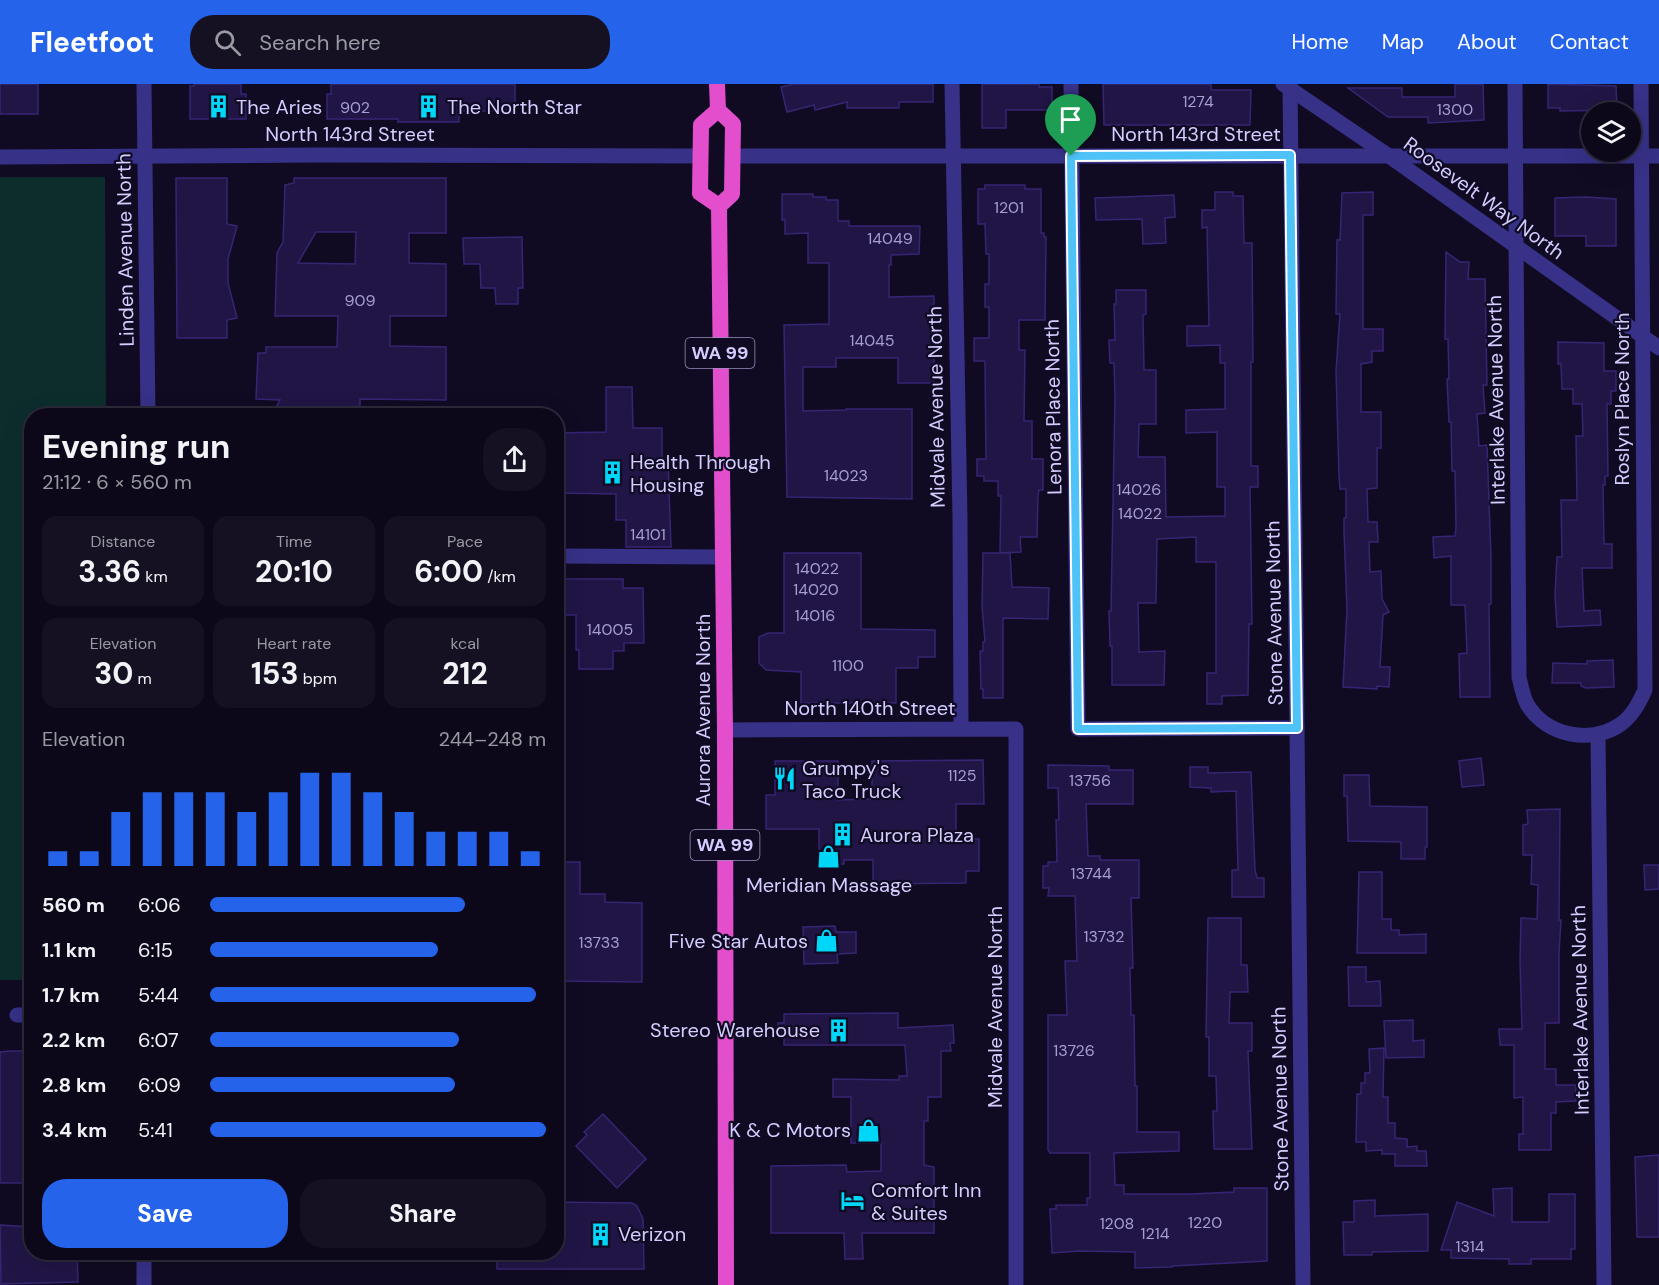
<!DOCTYPE html>
<html lang="en">
<head>
<meta charset="utf-8">
<style>
	:root { --surface:#0c081a; --page:#151123; --text:#f1f3f6; --muted:#9a9aa2; --line:#2c2939; --accent:#2563eb }
	body { margin:0; font-family:"DM Sans",sans-serif; background:var(--page); color:var(--text); height:100vh; display:flex; flex-direction:column; font-size:22px; white-space:nowrap }
	* { box-sizing:border-box; margin:0 }
	p { font-size:20px; color:var(--muted) }
	.icon { flex:none; width:33px; height:33px; fill:none; stroke:currentColor; stroke-width:2; stroke-linecap:round; stroke-linejoin:round }
	.map { position:relative; flex:1; overflow:hidden }
	.side { position:absolute; left:24px; top:324px; width:540px; height:852px; display:flex; flex-direction:column; background:var(--surface); border-radius:24px; box-shadow:0 6px 24px #0002,0 0 0 2px var(--line) }
	.side>* { flex:none }
	.fabs { position:absolute; left:1581px; top:18px; display:grid; gap:12px }
	.fabs a { display:grid; place-items:center; width:60px; height:60px; border-radius:50%; background:var(--surface); box-shadow:0 6px 24px #0002,0 0 0 2px var(--line); font-size:30px }
	.pin { position:absolute; display:grid; place-items:center; width:51px; height:51px; color:#fff; margin:-62px -26px; border-radius:50% 50% 50% 0; rotate:-45deg; box-shadow:0 0 6px #0007 }
	.pin .icon { rotate:45deg }
	.round { display:grid; place-items:center; flex:none; width:63px; height:63px; border-radius:24px; background:var(--page) }
	.summary { display:flex; align-items:center; justify-content:space-between; height:102px; padding:0 18px }
	h1 { font-size:33px; font-weight:700; line-height:45px }
	.figures { display:grid; grid-template-columns:repeat(3,1fr); gap:9px; height:102px; padding:6px 18px }
	.figures div { display:grid; align-content:center; border-radius:15px; background:var(--page); text-align:center }
	.figures b { font-size:30px; font-weight:700 }
	.figures small { font-size:16px; font-weight:400 }
	.figures p { font-size:16px }
	.chart { height:168px; padding:12px 18px }
	.chart p { display:flex; justify-content:space-between }
	.chart svg { width:100%; height:108px; margin-top:6px; stroke:var(--accent); stroke-width:6 }
	.action { display:flex; gap:12px; margin-top:auto; padding:12px 18px }
	.action a { flex:1; height:69px; border-radius:24px; background:var(--accent); color:#fff; font-size:24px; font-weight:700; line-height:69px; text-align:center }
	.action a+a { background:var(--page); color:var(--text) }
	ul { padding:0 18px; list-style:none; font-size:20px }
	li { display:grid; grid-template-columns:96px 72px 1fr; align-items:center; height:45px }
	li i { height:15px; border-radius:8px; background:var(--accent) }
	header { display:flex; align-items:center; gap:36px; box-sizing:border-box; height:84px; padding:0 30px; background:var(--accent); color:#fff }
	header strong { font-size:28px }
	nav { display:flex; gap:33px; margin-inline-start:auto; font-size:21px }
	.search { width:420px; height:54px; background:var(--page); display:flex; align-items:center; gap:15px; box-sizing:border-box; padding:0 21px; border-radius:24px; color:var(--muted); font-size:22px }
	.map>svg:first-child { display:block }
</style>
</head>
<body>
<header>
<strong>Fleetfoot</strong>
<div class="search"><svg class="icon" aria-label="search" viewBox="0 0 24 24"><circle cx="10" cy="10" r="6"/><path d="M15 15l6 6"/></svg>Search here</div>
<nav><a>Home</a><a>Map</a><a>About</a><a>Contact</a></nav>
</header>
<div class="map">
<svg width="1659" height="1201" viewBox="0 0 1659 1201">
	<rect width="100%" height="100%" fill="#100b23"/>
	<!-- green -->
	<polygon fill="#0d2d2d" points="0,93 105,93 106,331 32,332 31,896 0,896"/>
	<!-- building -->
	<g fill="#211546" stroke="#372574" stroke-width="1.5" fill-rule="evenodd">
		<rect x="0" y="0" width="38" height="30"/>
		<polygon points="194,0 241,0 241,10 246,10 246,35 190,35 190,2 194,2"/>
		<polygon points="331,0 515,0 515,27 459,27 459,38 398,38 398,35 327,35 327,10 331,10"/>
		<polygon points="794,0 933,0 933,18 899,18 899,24 847,24 847,18 815,26 814,21 787,28 781,3"/>
		<polygon points="982,0 1039,0 1039,3 1052,3 1052,26 1006,26 1006,44 982,44"/>
		<polygon points="1103,0 1211,0 1211,6 1251,6 1250,41 1104,41"/>
		<polygon points="1455,0 1483,0 1484,36 1428,39 1428,33 1388,33 1348,4 1402,4 1402,13 1455,13"/>
		<polygon points="1548,0 1616,2 1617,26 1560,27 1560,24 1548,24"/>
		<polygon points="176,94 227,94 227,140 237,142 228,175 228,199 237,234 227,236 227,254 177,254"/>
		<path d="M294 94H446V149H409V179L446 180V232H390V262L446 263V316L360 315V332H271L280 316 256 315 258 269H266V263H337L338 232H275L277 169 283 158 285 101 294 99ZM316 148H356L355 180 298 179Z"/>
		<polygon points="985,101 1025,101 1025,105 1041,105 1041,149 1044,149 1044,153 1046,153 1045,236 1019,236 1019,266 1025,266 1024,337 1032,337 1032,375 1043,375 1043,406 1039,406 1038,412 1037,453 1020,453 1021,468 1000,469 1001,412 998,412 998,397 984,397 984,392 977,392 977,375 986,375 985,279 984,277 974,277 974,254 989,254 989,223 985,223 985,200 989,200 989,170 986,170 985,140 978,140 978,105 985,105"/>
		<polygon points="1215,108 1233,108 1233,112 1243,112 1244,159 1252,159 1253,278 1251,278 1251,382 1258,382 1258,403 1250,403 1252,540 1249,540 1248,611 1222,612 1222,620 1207,620 1207,589 1216,589 1216,478 1196,478 1196,453 1157,455 1156,519 1138,519 1139,568 1165,567 1164,601 1112,601 1112,562 1110,562 1109,527 1111,527 1115,312 1114,279 1110,279 1109,256 1115,256 1114,220 1116,220 1116,206 1146,206 1146,230 1143,231 1144,286 1156,286 1156,340 1139,340 1138,373 1165,373 1166,433 1225,432 1225,403 1217,403 1217,348 1186,349 1186,326 1225,325 1225,279 1220,279 1220,261 1187,262 1187,242 1209,242 1207,143 1202,144 1202,126 1215,126"/>
		<polygon points="1373,108 1373,131 1363,131 1363,245 1383,245 1383,267 1372,267 1372,278 1361,280 1361,328 1381,328 1381,364 1377,364 1377,404 1367,405 1368,438 1377,438 1378,458 1369,458 1370,488 1381,487 1382,515 1389,528 1383,531 1380,583 1390,583 1389,603 1377,602 1377,605 1343,603 1347,525 1344,447 1344,434 1346,434 1346,405 1340,405 1339,392 1336,287 1340,230 1336,230 1337,156 1340,156 1342,109"/>
		<polygon points="782,110 813,110 813,113 826,113 826,116 838,116 838,137 849,137 849,142 920,142 919,170 891,171 891,181 889,181 889,213 934,212 934,299 898,299 898,274 836,274 836,283 803,283 803,327 846,326 846,325 912,325 912,415 787,413 784,241 829,240 829,179 808,179 808,149 785,150 785,136 782,136"/>
		<polygon points="1174,111 1175,133 1165,134 1166,159 1143,160 1142,135 1096,136 1095,114"/>
		<polygon points="1586,113 1616,115 1616,162 1586,162 1586,152 1555,152 1555,114"/>
		<polygon points="522,153 523,204 518,204 518,220 496,220 495,204 481,204 480,180 464,180 463,154"/>
		<polygon points="1446,168 1460,178 1469,178 1468,195 1485,195 1487,301 1483,301 1485,329 1477,330 1479,362 1487,361 1491,474 1491,520 1489,520 1490,613 1460,613 1459,570 1467,569 1465,521 1451,521 1451,472 1434,474 1433,453 1455,452 1456,443 1455,387 1452,387 1451,338 1449,338 1447,295 1449,295 1448,255 1445,255"/>
		<polygon points="1558,258 1604,259 1604,287 1616,287 1616,307 1611,307 1611,320 1607,320 1608,392 1605,392 1605,401 1603,401 1604,460 1612,460 1612,484 1582,484 1584,527 1600,526 1601,541 1557,543 1555,511 1557,473 1562,473 1561,416 1577,416 1576,352 1583,352 1582,320 1573,320 1573,305 1562,305 1561,280 1558,280"/>
		<polygon points="606,303 632,303 633,344 662,344 662,376 668,376 671,463 626,463 626,436 616,436 616,410 556,409 556,349 606,348"/>
		<polygon points="784,469 861,469 861,545 935,546 935,573 918,573 918,584 896,584 896,619 801,619 801,588 766,586 759,579 759,553 768,549 784,549"/>
		<polygon points="983,469 1010,469 1012,503 1049,504 1048,535 1003,534 1003,614 983,614 983,605 981,605 980,567 983,567 983,558 985,558 982,523"/>
		<polygon points="556,495 623,495 623,504 643,504 644,559 624,559 624,567 613,567 613,585 579,585 579,566 576,566 576,531 556,531"/>
		<polygon points="1613,576 1614,603 1586,604 1581,602 1581,599 1552,599 1553,579 1587,580 1587,577"/>
		<polygon points="1481,674 1484,701 1462,703 1459,677"/>
		<polygon points="983,676 984,720 956,720 956,755 979,755 979,787 966,787 966,799 873,800 873,776 844,776 844,780 819,780 819,745 766,745 766,711 775,711 775,677 838,677 838,716 872,715 872,677"/>
		<polygon points="1048,681 1109,682 1109,686 1133,686 1133,720 1086,720 1088,772 1100,772 1100,776 1139,776 1139,814 1131,814 1133,884 1130,884 1131,931 1134,931 1135,1002 1137,1002 1137,1048 1179,1048 1179,1067 1114,1069 1115,1101 1124,1101 1124,1110 1191,1110 1234,1108 1234,1104 1267,1104 1267,1177 1172,1182 1172,1183 1135,1184 1135,1168 1079,1167 1052,1169 1050,1125 1056,1125 1056,1121 1087,1121 1087,1114 1090,1114 1090,1069 1050,1069 1048,1066 1048,931 1067,931 1065,877 1077,877 1075,812 1048,812 1049,804 1043,804 1043,782 1048,782 1048,778 1057,778 1056,736 1059,736 1058,704 1048,704"/>
		<polygon points="1190,683 1208,683 1208,689 1251,688 1255,786 1257,794 1264,794 1264,813 1232,813 1232,786 1238,786 1236,707 1211,708 1211,704 1190,703"/>
		<polygon points="1344,691 1369,691 1370,722 1427,723 1427,763 1425,763 1425,775 1401,775 1401,758 1348,757 1347,712 1344,712"/>
		<polygon points="1560,725 1559,836 1561,836 1559,869 1559,939 1545,939 1545,985 1556,985 1556,1001 1576,1001 1576,1017 1556,1018 1556,1029 1551,1029 1551,1066 1519,1066 1519,1050 1523,1050 1523,1013 1514,1014 1514,961 1500,961 1499,945 1522,945 1520,877 1521,834 1537,835 1538,801 1531,800 1532,771 1523,771 1523,741 1528,740 1527,726"/>
		<polygon points="556,778 580,778 580,810 605,810 605,818 642,819 642,898 556,897"/>
		<polygon points="1644,781 1659,781 1659,805 1645,806"/>
		<polygon points="1359,788 1382,788 1382,835 1391,835 1391,846 1399,846 1399,851 1426,850 1426,869 1357,869"/>
		<polygon points="1208,834 1241,834 1241,881 1247,881 1248,908 1230,908 1229,939 1252,939 1252,967 1248,967 1252,1065 1214,1065 1213,1027 1217,1027 1216,992 1209,992 1209,953 1206,953"/>
		<polygon points="835,842 836,848 856,848 856,869 837,870 838,879 804,880 803,843"/>
		<polygon points="1348,883 1366,883 1366,898 1380,897 1381,922 1349,922"/>
		<polygon points="898,929 898,944 953,941 954,959 950,959 951,967 941,967 941,1013 928,1013 928,1037 924,1037 924,1081 934,1083 934,1149 862,1149 863,1175 845,1175 844,1149 771,1149 771,1082 846,1081 847,1088 881,1087 881,1059 851,1059 851,1013 833,1013 833,995 899,996 899,992 907,992 905,961 784,961 784,953 778,953 778,939 784,939 784,930"/>
		<polygon points="1413,936 1413,957 1424,956 1424,973 1386,974 1384,937"/>
		<polygon points="1384,964 1383,1013 1388,1013 1388,1039 1395,1039 1395,1054 1407,1055 1407,1063 1417,1062 1417,1067 1426,1067 1427,1082 1395,1082 1395,1070 1382,1070 1382,1066 1366,1067 1366,1058 1356,1058 1357,1010 1361,1010 1361,999 1365,999 1365,989 1370,989 1369,965"/>
		<polygon points="10,967 32,967 32,1099 0,1099 0,968"/>
		<polygon points="603,1030 646,1075 617,1104 576,1062 587,1051 584,1048"/>
		<polygon points="1659,1071 1659,1153 1637,1153 1635,1073"/>
		<polygon points="1512,1104 1512,1138 1549,1138 1549,1110 1575,1110 1575,1165 1571,1165 1571,1175 1531,1175 1531,1180 1509,1180 1509,1175 1451,1174 1451,1166 1441,1166 1457,1118 1494,1132 1493,1105"/>
		<polygon points="1375,1116 1375,1132 1428,1130 1428,1167 1372,1168 1372,1171 1344,1171 1343,1138 1354,1138 1354,1117"/>
		<polygon points="556,1118 632,1119 637,1122 643,1135 644,1185 497,1185 497,1168 556,1168"/>
		<polygon points="0,1141 32,1143 32,1168 77,1168 78,1198 1,1200"/>
	</g>
	<g fill="none" stroke-linecap="round" stroke-linejoin="round">
		<!-- minor -->
		<g stroke="#373187" stroke-width="15">
			<polyline points="952,0 960,435 961,645"/>
			<polyline points="1071,0 1078,645 1297,644"/>
			<polyline points="1290,0 1303,1201"/>
			<path d="M1515 0 1519 593C1521 602 1523 612 1527 620 1546 652 1591 661 1621 640 1633 631 1639 619 1645 606L1641 0"/>
			<polyline points="733,72 1659,72"/>
			<polyline points="0,73 317,71 700,72"/>
			<polyline points="556,472 723,473"/>
			<polyline points="725,646 1016,645 1016,1201"/>
			<polyline points="1598,650 1604,1201"/>
			<polyline points="17,931 32,931"/>
		</g>
		<!-- tertiary -->
		<g stroke="#373187" stroke-width="15">
			<polyline points="144,0 148,332"/>
			<polyline points="1283,0 1389,72 1659,264"/>
			<polyline points="144,1168 144,1201"/>
		</g>
		<!-- trunk -->
		<g stroke="#e24ecc" stroke-width="16">
			<polyline points="717,0 718,26 733,40 732,110 719,122 725,646 726,1201"/>
			<polyline points="718,26 701,41 700,109 719,122"/>
		</g>
	</g>
	<g fill="none" stroke-linecap="round" stroke-linejoin="round">
		<defs>
			<polygon id="route" points="1290,71 1297,644 1078,645 1071,72"/>
		</defs>
		<!-- route casing -->
		<use href="#route" stroke="#fff" stroke-width="12"/>
		<!-- route -->
		<use href="#route" stroke="#4fc3f7" stroke-width="8"/>
	</g>
	<!-- icons -->
	<defs>
		<symbol id="building-bare" viewBox="-9 -9 18 18"><path d="M-4-6H4V6H1V3H-1V6H-4ZM-2.5-4.3h1.7v1.8h-1.7ZM.8-4.3h1.7v1.8H.8ZM-2.5-1h1.7V.8h-1.7ZM.8-1h1.7V.8H.8Z" fill="#00d6f8" stroke="#100b23" stroke-width="2.5" paint-order="stroke"/></symbol>
		<symbol id="restaurant-bare" viewBox="-9 -9 18 18"><path d="M-5-6h1v4h1v-4h1v4h1v-4h1v5L-1.5 .5V6h-2V.5L-5-1ZM5-6V6H3V1.5H1.5Q1.5-4 5-6Z" fill="#00d6f8" stroke="#100b23" stroke-width="2.5" paint-order="stroke"/></symbol>
		<symbol id="shop-bare" viewBox="-9 -9 18 18"><path d="M-5-2.5h2.3a2.7 3.5 0 0 1 5.4 0H5L5.5 6h-11ZM-1.5-2.5h3a1.5 2.3 0 0 0-3 0Z" fill="#00d6f8" stroke="#100b23" stroke-width="2.5" paint-order="stroke"/></symbol>
		<symbol id="hotel-bare" viewBox="-9 -9 18 18"><path d="M-6-4.5h1.5V1H6V5H4.5V3h-9V5H-6ZM-4 0a1.8 1.8 0 1 1 3.6 0ZM.5 0V-2.5h3Q6-2.5 6 0Z" fill="#00d6f8" stroke="#100b23" stroke-width="2.5" paint-order="stroke"/></symbol>
	</defs>
	<g fill-rule="evenodd">
		<use href="#building-bare" x="202" y="6" width="33" height="33"/>
		<use href="#building-bare" x="412" y="6" width="33" height="33"/>
		<use href="#building-bare" x="596" y="372" width="33" height="33"/>
		<use href="#restaurant-bare" x="768" y="678" width="33" height="33"/>
		<use href="#building-bare" x="826" y="734" width="33" height="33"/>
		<use href="#shop-bare" x="812" y="756" width="33" height="33"/>
		<use href="#shop-bare" x="810" y="840" width="33" height="33"/>
		<use href="#building-bare" x="822" y="930" width="33" height="33"/>
		<use href="#shop-bare" x="852" y="1030" width="33" height="33"/>
		<use href="#hotel-bare" x="836" y="1100" width="33" height="33"/>
		<use href="#building-bare" x="584" y="1134" width="33" height="33"/>
	</g>
	<g text-anchor="middle" stroke-width="4.5" stroke-linejoin="round" paint-order="stroke">
		<!-- number labels -->
		<g font-size="16" fill="#a79fd1">
			<text x="1198" y="23">1274</text>
			<text x="355" y="29">902</text>
			<text x="1455" y="31">1300</text>
			<text x="1009" y="129">1201</text>
			<text x="890" y="160">14049</text>
			<text x="360" y="222">909</text>
			<text x="872" y="262">14045</text>
			<text x="846" y="397">14023</text>
			<text x="1139" y="411">14026</text>
			<text x="1140" y="435">14022</text>
			<text x="648" y="456">14101</text>
			<text x="817" y="490">14022</text>
			<text x="816" y="511">14020</text>
			<text x="815" y="537">14016</text>
			<text x="610" y="551">14005</text>
			<text x="848" y="587">1100</text>
			<text x="962" y="697">1125</text>
			<text x="1090" y="702">13756</text>
			<text x="1091" y="795">13744</text>
			<text x="1104" y="858">13732</text>
			<text x="599" y="864">13733</text>
			<text x="1074" y="972">13726</text>
			<text x="1205" y="1144">1220</text>
			<text x="1117" y="1145">1208</text>
			<text x="1155" y="1155">1214</text>
			<text x="1470" y="1168">1314</text>
		</g>
		<!-- shield labels -->
		<g fill="#100b23" stroke="#9993bd" stroke-width="1.5">
			<rect x="685.5" y="254" width="69" height="30" rx="4.5"/>
			<rect x="690.5" y="746" width="69" height="30" rx="4.5"/>
		</g>
		<g font-size="18" font-weight="bold" fill="#d4cdff">
			<text x="720" y="275">WA 99</text>
			<text x="725" y="767">WA 99</text>
		</g>
		<!-- poi labels -->
		<g font-size="20" fill="#d4cdff" stroke="#100b23" text-anchor="start">
			<text x="236" y="30">The Aries</text>
			<text x="447" y="30">The North Star</text>
			<text x="630" y="385">Health Through<tspan x="630" dy="23">Housing</tspan></text>
			<text x="802" y="691">Grumpy's<tspan x="802" dy="23">Taco Truck</tspan></text>
			<text x="860" y="758">Aurora Plaza</text>
			<text x="829" y="808" text-anchor="middle">Meridian Massage</text>
			<text x="808" y="864" text-anchor="end">Five Star Autos</text>
			<text x="820" y="953" text-anchor="end">Stereo Warehouse</text>
			<text x="851" y="1053" text-anchor="end">K &amp; C Motors</text>
			<text x="871" y="1113">Comfort Inn<tspan x="871" dy="23">&amp; Suites</tspan></text>
			<text x="618" y="1157">Verizon</text>
		</g>
		<!-- street labels -->
		<g font-size="20" fill="#d4cdff" stroke="#100b23">
			<text x="350" y="57">North 143rd Street</text>
			<text x="1196" y="57">North 143rd Street</text>
			<text transform="translate(1484 114) rotate(36)" y="7">Roosevelt Way North</text>
			<text transform="translate(125 166) rotate(-91)" y="7">Linden Avenue North</text>
			<text transform="translate(1622 315) rotate(-90)" y="7">Roslyn Place North</text>
			<text transform="translate(1496 316) rotate(-91)" y="7">Interlake Avenue North</text>
			<text transform="translate(936 323) rotate(-91)" y="7">Midvale Avenue North</text>
			<text transform="translate(1053 323) rotate(-91)" y="7">Lenora Place North</text>
			<text transform="translate(1274 529) rotate(-91)" y="7">Stone Avenue North</text>
			<text x="870" y="631">North 140th Street</text>
			<text transform="translate(703 626) rotate(-90)" y="7">Aurora Avenue North</text>
			<text transform="translate(995 923) rotate(-90)" y="7">Midvale Avenue North</text>
			<text transform="translate(1580 926) rotate(-91)" y="7">Interlake Avenue North</text>
			<text transform="translate(1280 1015) rotate(-91)" y="7">Stone Avenue North</text>
		</g>
	</g>
</svg>
<div class="fabs">
<a><svg class="icon" aria-label="layers" viewBox="0 0 24 24"><path d="M12 4l9 5-9 5-9-5zM3 14l9 5 9-5"/></svg></a>
</div>
<div class="pin" style="left:1071px;top:72px;background:#1e9e55"><svg class="icon" aria-label="arrive" viewBox="0 0 24 24"><path d="M6 21V4h12l-3 4 3 4H6"/></svg></div>
<section class="side">
<div class="summary"><div><h1>Evening run</h1><p>21:12 · 6 × 560 m</p></div><a class="round"><svg class="icon" aria-label="share" viewBox="0 0 24 24"><path d="M12 15V3M7 8l5-5 5 5M5 13v7h14v-7"/></svg></a></div>
<div class="figures">
<div><p>Distance</p><b>3.36<small> km</small></b></div>
<div><p>Time</p><b>20:10</b></div>
<div><p>Pace</p><b>6:00<small> /km</small></b></div>
</div>
<div class="figures">
<div><p>Elevation</p><b>30<small> m</small></b></div>
<div><p>Heart rate</p><b>153<small> bpm</small></b></div>
<div><p>kcal</p><b>212</b></div>
</div>
<div class="chart"><p><span>Elevation</span>244–248 m</p>
<svg viewBox="0 0 160 44" preserveAspectRatio="none"><path d="M5 44V38M15 44V38M25 44V22M35 44V14M45 44V14M55 44V14M65 44V22M75 44V14M85 44V6M95 44V6M105 44V14M115 44V22M125 44V30M135 44V30M145 44V30M155 44V38"/></svg>
</div>
<ul>
<li><b>560 m</b>6:06<i style="width:76%"></i></li>
<li><b>1.1 km</b>6:15<i style="width:68%"></i></li>
<li><b>1.7 km</b>5:44<i style="width:97%"></i></li>
<li><b>2.2 km</b>6:07<i style="width:74%"></i></li>
<li><b>2.8 km</b>6:09<i style="width:73%"></i></li>
<li><b>3.4 km</b>5:41<i style="width:100%"></i></li>
</ul>
<div class="action"><a>Save</a><a>Share</a></div>
</section>
</div>
</body>
</html>
